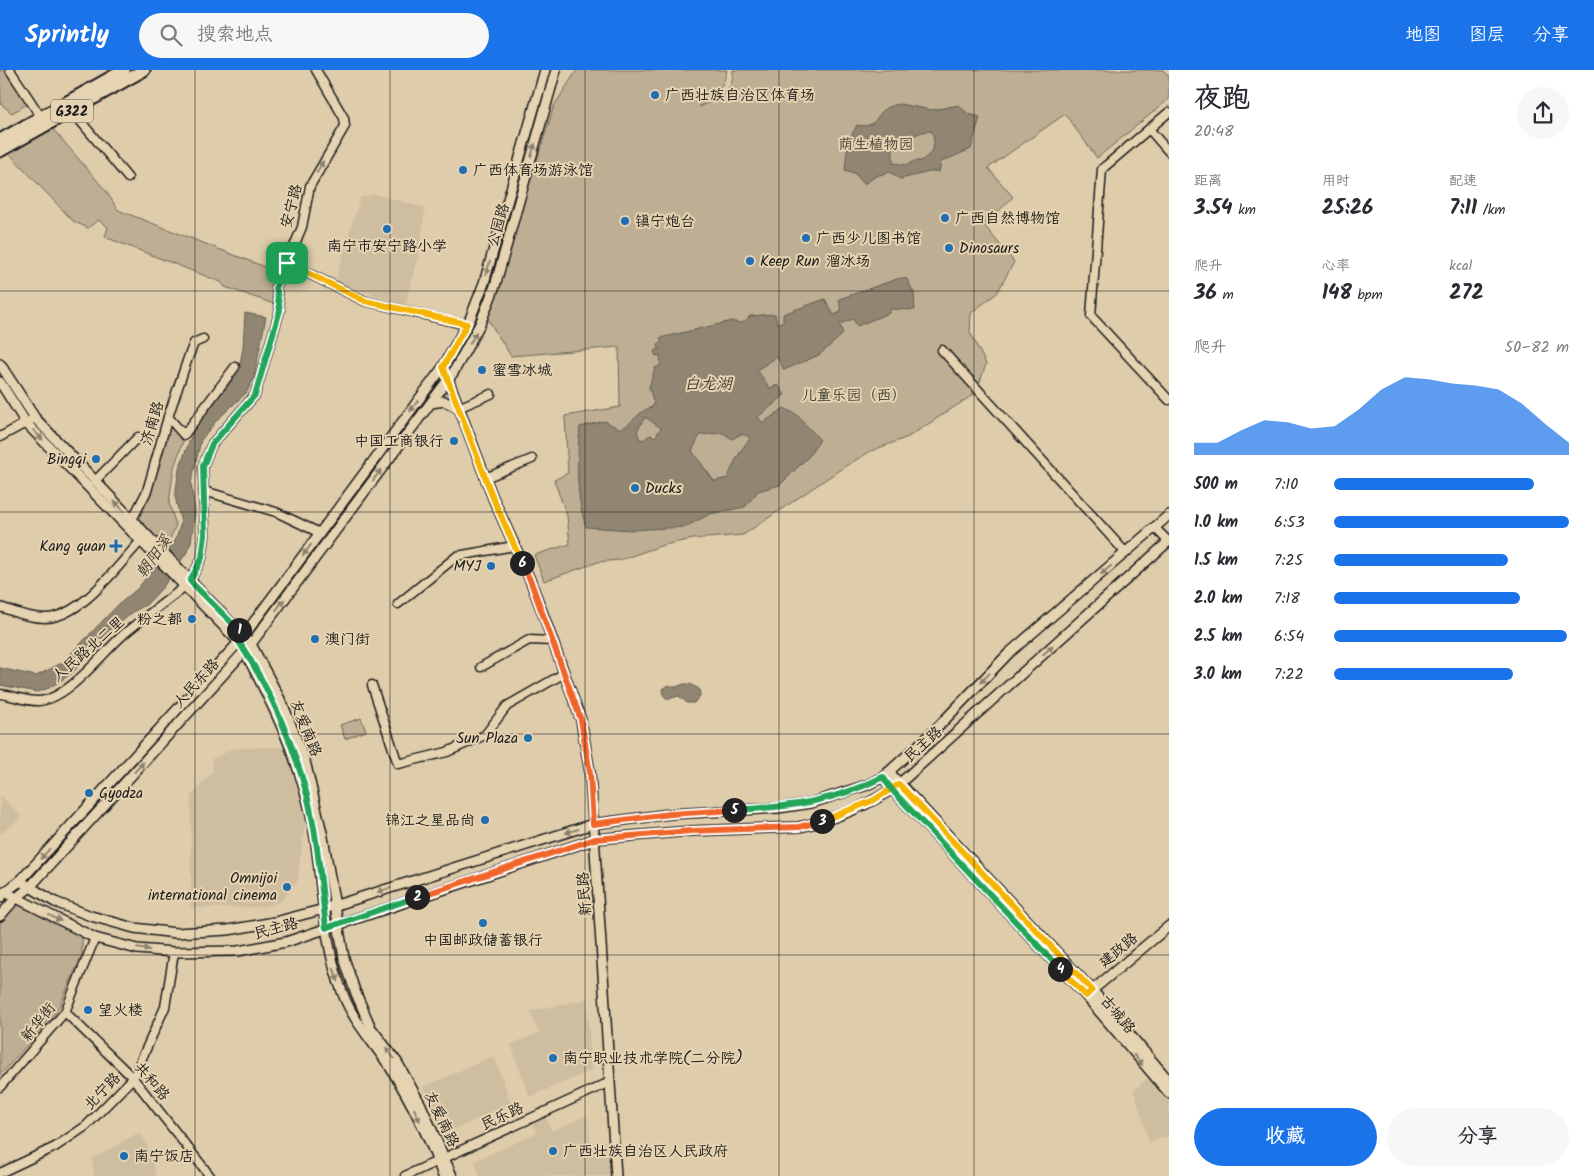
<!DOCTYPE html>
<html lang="zh">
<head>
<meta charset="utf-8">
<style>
	:root { --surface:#fff; --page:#f7f7f7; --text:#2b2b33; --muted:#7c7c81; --accent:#1a73e8 }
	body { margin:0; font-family:Kalam,"LXGW WenKai TC",sans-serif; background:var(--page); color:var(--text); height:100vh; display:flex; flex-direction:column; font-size:19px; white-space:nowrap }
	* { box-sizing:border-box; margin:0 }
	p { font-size:16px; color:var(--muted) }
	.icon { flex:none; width:28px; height:28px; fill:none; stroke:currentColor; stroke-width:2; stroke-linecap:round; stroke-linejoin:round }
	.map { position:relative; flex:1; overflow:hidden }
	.drawer { display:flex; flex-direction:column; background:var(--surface); width:425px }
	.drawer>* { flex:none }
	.pin { position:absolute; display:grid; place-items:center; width:42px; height:42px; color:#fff; margin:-21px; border-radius:10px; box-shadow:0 2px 8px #0006 }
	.km { position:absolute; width:25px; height:25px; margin:-12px; border-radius:50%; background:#222; color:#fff; font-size:14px; line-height:25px; text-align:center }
	.round { display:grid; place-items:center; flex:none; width:52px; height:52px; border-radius:26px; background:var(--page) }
	.overview { display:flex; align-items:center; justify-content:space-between; height:85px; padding:0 25px }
	h1 { font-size:28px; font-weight:700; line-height:38px }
	.figures { display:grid; grid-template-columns:repeat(3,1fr); gap:8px; height:85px; padding:5px 25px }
	.figures div { display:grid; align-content:center }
	.figures b { font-size:21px; font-weight:700 }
	.figures small { font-size:14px; font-weight:400 }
	.figures p { font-size:14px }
	.chart { height:140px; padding:10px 25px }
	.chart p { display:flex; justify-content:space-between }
	.chart svg { width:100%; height:90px; margin-top:5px; fill:var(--accent); opacity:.7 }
	.cta { display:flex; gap:10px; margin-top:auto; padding:10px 25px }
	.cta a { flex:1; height:58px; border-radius:30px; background:var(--accent); color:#fff; font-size:20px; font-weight:700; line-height:58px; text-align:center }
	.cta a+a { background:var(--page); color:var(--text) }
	ul { padding:0 25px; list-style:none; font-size:16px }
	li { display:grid; grid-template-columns:80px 60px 1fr; align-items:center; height:38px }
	li i { height:12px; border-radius:6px; background:var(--accent) }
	header { display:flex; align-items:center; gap:30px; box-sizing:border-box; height:70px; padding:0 25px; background:var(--accent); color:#fff }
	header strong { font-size:24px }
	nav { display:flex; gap:28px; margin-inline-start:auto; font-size:18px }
	.search { width:350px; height:45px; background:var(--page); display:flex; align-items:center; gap:12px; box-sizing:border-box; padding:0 18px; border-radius:28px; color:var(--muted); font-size:19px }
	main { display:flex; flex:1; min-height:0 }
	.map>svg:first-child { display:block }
</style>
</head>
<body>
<header>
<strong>Sprintly</strong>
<div class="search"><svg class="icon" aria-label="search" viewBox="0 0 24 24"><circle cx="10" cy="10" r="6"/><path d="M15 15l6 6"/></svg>搜索地点</div>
<nav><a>地图</a><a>图层</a><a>分享</a></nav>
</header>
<main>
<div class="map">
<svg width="1169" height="1106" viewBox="0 0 1169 1106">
	<rect width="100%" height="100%" fill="#deccab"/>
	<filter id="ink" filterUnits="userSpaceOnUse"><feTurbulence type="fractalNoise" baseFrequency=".02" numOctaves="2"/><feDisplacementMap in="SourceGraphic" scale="10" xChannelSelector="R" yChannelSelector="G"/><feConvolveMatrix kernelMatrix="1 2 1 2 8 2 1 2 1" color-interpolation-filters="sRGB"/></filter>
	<g filter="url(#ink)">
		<!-- built -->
		<g fill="#cebd9f">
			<polygon points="375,124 425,138 420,180 405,235 335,212 360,128"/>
			<polygon points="282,677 289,684 307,741 297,812 280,832 262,837 191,838 191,726 213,701 212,689 234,678"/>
			<polygon points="0,725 22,747 0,764"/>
			<polygon points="587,929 591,1001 529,1027 511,974 539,963 530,941"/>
			<polygon points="494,986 511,1033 445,1064 423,1017"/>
			<polygon points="1149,1007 1169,1032 1169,1066 1149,1072 1134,1020"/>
			<polygon points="588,1045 590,1072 609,1072 611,1106 479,1106 475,1091 537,1063 532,1052 545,1046 552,1061"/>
			<polygon points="140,1062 150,1082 156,1106 94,1106 92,1089"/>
		</g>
		<!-- green -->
		<g fill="#beaf94" stroke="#6d6658">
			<polygon points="0,0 9,0 29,33 12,43 1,34"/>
			<path d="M577 0H727C722 23 714 24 699 37 717 29 734 23 733 0H1163L1169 6V29L1097 88 1065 44 988 98 1013 127 984 155 1014 192 997 223 971 243 970 262 986 294 976 323 908 367 871 381 844 397 743 465 693 469 663 475 620 490 598 492 544 511 534 485 570 474 567 446 554 410 568 403 565 346 620 337 619 277 511 286 487 248 554 36Z"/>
			<polygon points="52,58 106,121 118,140 278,202 274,234 225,217 221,212 105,167 108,157 98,150 88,158 73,151 9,83"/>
			<polygon points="171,349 185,366 174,397 169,433 176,455 165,480 135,450"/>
			<polygon points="361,648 366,661 345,669 340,655"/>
			<path d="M17 835C40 839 64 853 82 867V885L60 935 52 948 0 1005V853L9 839Z"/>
		</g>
		<!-- water -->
		<g fill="#918672" stroke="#625c50" fill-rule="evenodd">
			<path d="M899 34 932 40 959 35 968 44 980 47 971 79 941 92 939 102 934 101 900 109 890 102 876 106 864 114 854 103 845 100 848 72 857 55C878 59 874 45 887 38 890 36 895 35 899 34ZM931 61C938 74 932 84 921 91H914L907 95 893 93V78L899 71C912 69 916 61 931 61Z"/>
			<path d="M900 208 907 209 914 223 915 240 891 239 889 243 857 256 853 249 840 254 843 263 841 266 819 285 784 300 777 287 757 300 770 318 778 315 785 325 758 347 763 353 784 338 796 344 820 370 809 386 780 415 758 421 745 437 710 444 685 457 631 460 586 457C575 423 577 392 580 357L604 351C609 352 614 357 619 358 629 359 637 341 652 337L654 334 649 317 655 298 661 295 660 285 656 286 654 281 659 279 658 274 662 272 660 268 732 251C740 254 744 254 750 246L775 244 777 253 783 252V244L825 229 834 245 841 242 839 229ZM645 347 661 358 655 367 650 365 643 370 639 368 637 361ZM723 363 732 369 741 364 748 366 750 369C740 380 733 394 728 408L714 411 692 381 700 365Z"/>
			<polygon points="245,243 266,247 254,307 247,322 217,350 201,370 191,413 195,441 191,472 187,482 163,517 147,534 133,542 106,565 71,604 49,618 37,622 0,615 0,598 36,606 62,593 116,537 138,518 175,471 181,453 175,426 179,399 192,364 211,331 228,316 239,299 243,278"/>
			<polygon points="684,614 690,614 699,619 700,626 694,633 687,633 679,626 668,629 664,626 663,619 667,615 676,617"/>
		</g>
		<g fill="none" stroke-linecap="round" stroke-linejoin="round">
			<defs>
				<g id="minor">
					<polyline points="10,0 37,41"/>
					<polyline points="316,0 344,48 345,56 310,116 302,157 287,193 365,231 467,255"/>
					<polyline points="72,41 128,108"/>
					<polyline points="1149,59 1169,42"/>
					<polyline points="1169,82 1149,59 1102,99 1091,246 1169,330"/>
					<polyline points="942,280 1126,483"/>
					<polyline points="458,338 491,324"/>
					<polyline points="168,347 184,365 235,297"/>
					<polyline points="0,367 35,348"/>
					<polyline points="485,408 532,389"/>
					<polyline points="95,411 138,367"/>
					<polyline points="204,421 276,442 320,463"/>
					<polyline points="132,450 147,421 168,347 188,288 194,273 203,269"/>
					<polyline points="1155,458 1169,472"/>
					<polyline points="190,511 202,488 205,465 203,396 212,374 255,325 280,240 276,217 287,193"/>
					<polyline points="398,534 457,486 514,476"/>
					<path d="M0 537C15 542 29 548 45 548 82 547 116 497 140 472"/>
					<polyline points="481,597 529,570 552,571"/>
					<polyline points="372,615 398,694 447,682 485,665 507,636 563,604"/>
					<path d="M0 624C12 625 25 631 38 631 68 630 102 583 124 564 143 548 164 533 184 517"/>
					<polyline points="65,942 133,1008 210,1106"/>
					<polyline points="0,1017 65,942 95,868"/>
					<polyline points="0,1103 55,1077 86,1056 133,1008 165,937 174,882"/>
					<polyline points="405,1106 610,1012"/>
				</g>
				<g id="major">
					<polyline points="0,294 35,348 251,574 283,635 305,691 323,767 344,888 355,921 371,958 397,992 421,1035 452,1106"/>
					<polyline points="447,306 493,428 531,512 543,544 581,650 590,703 616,1106"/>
					<path d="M0 312 26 353 239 572 244 580C276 640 305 700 315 767 323 820 323 874 343 924 353 951 374 973 390 997 411 1031 430 1068 443 1106"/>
					<polyline points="431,333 444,331 458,338"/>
					<polyline points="889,702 1092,920 1169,1011"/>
					<polyline points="883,707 892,719 1086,926 1169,1023"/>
					<polyline points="20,811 55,832 91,846 134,858 176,863 228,860 275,852 324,839 593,754 670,744 778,738 811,733 867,715 883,707 933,662 1008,584 1169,445"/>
					<path d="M5 822 95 868 137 879 174 882 238 881 286 872 595 769 691 761 799 757C833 750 871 735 899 714L1169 471"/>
					<polyline points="0,828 5,822 20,811 239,572 443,297 470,249 484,213 545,0"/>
					<polyline points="0,846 16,828 29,818 251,574 453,303 480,254 495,216 556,0"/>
					<polyline points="1089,923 1169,856"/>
				</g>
				<g id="highway">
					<polyline points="0,70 124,0"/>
					<polyline points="0,81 144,0"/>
				</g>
			</defs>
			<!-- minor casing -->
			<use href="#minor" stroke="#1c1c1c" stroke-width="11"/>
			<!-- major casing -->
			<use href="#major" stroke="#1c1c1c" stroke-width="12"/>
			<!-- highway casing -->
			<use href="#highway" stroke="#1c1c1c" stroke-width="15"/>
			<!-- minor -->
			<use href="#minor" stroke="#e6d3b1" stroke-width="8"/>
			<!-- major -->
			<use href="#major" stroke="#e6d3b1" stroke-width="9"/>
			<!-- highway -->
			<use href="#highway" stroke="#e6d3b1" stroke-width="11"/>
		</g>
		<!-- one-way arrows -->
		<defs><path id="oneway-solid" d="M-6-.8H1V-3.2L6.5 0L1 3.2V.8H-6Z" transform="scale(1.25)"/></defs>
		<g fill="#8b816e">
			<use href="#oneway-solid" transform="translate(533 80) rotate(-74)"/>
			<use href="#oneway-solid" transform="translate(320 97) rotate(-62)"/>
			<use href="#oneway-solid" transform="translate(488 198) rotate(106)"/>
			<use href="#oneway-solid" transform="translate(473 268) rotate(-61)"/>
			<use href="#oneway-solid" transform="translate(414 336) rotate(127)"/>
			<use href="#oneway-solid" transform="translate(38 365) rotate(46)"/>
			<use href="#oneway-solid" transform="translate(377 405) rotate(-53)"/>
			<use href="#oneway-solid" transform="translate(119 436) rotate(-134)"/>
			<use href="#oneway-solid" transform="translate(307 480) rotate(127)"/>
			<use href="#oneway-solid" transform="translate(1106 500) rotate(140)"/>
			<use href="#oneway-solid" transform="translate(280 535) rotate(-53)"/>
			<use href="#oneway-solid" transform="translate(1048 580) rotate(-42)"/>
			<use href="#oneway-solid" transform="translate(985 608) rotate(134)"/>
			<use href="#oneway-solid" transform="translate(139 697) rotate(-48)"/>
			<use href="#oneway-solid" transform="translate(572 761) rotate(163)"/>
			<use href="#oneway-solid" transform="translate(45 784) rotate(132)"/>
			<use href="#oneway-solid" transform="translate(384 820) rotate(163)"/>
			<use href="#oneway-solid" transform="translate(55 848) rotate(27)"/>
			<use href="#oneway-solid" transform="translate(143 879) rotate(7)"/>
			<use href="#oneway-solid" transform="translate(336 905) rotate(71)"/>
			<use href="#oneway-solid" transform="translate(390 983) rotate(-127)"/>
			<use href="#oneway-solid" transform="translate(1138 990) rotate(50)"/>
			<use href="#oneway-solid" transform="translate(417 1045) rotate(65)"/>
		</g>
	</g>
	<g fill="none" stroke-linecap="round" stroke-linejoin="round" filter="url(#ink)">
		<defs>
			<polyline id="split-1" points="239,560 190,511 202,488 205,465 203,396 212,374 255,325 280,240 276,217 287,193"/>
			<path id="split-2" d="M239 560 244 565 239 572C269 617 293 672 307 725 318 768 321 814 326 858L417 827"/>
			<polyline id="split-3" points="417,827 595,769 691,761 799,757 822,751"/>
			<polyline id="split-4" points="822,751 874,730 899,714 1092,920 1086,926 1060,899"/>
			<path id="split-5" d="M734 740C790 737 833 732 883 707L892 720 1060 899"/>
			<polyline id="split-6" points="522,493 531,512 581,650 590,703 593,754 670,744 734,740"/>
			<polyline id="split-7" points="287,193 365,231 467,254 443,297 493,428 522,493"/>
		</defs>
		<!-- split-1 casing -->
		<use href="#split-1" stroke="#fff" stroke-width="10"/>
		<!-- split-2 casing -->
		<use href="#split-2" stroke="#fff" stroke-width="10"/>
		<!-- split-3 casing -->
		<use href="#split-3" stroke="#fff" stroke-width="10"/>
		<!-- split-4 casing -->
		<use href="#split-4" stroke="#fff" stroke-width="10"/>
		<!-- split-5 casing -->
		<use href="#split-5" stroke="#fff" stroke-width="10"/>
		<!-- split-6 casing -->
		<use href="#split-6" stroke="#fff" stroke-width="10"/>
		<!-- split-7 casing -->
		<use href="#split-7" stroke="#fff" stroke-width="10"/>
		<!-- split-1 -->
		<use href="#split-1" stroke="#22a559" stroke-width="6"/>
		<!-- split-2 -->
		<use href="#split-2" stroke="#22a559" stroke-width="6"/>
		<!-- split-3 -->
		<use href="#split-3" stroke="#f0652b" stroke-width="6"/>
		<!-- split-4 -->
		<use href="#split-4" stroke="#f5b400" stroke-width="6"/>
		<!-- split-5 -->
		<use href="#split-5" stroke="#22a559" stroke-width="6"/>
		<!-- split-6 -->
		<use href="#split-6" stroke="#f0652b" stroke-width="6"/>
		<!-- split-7 -->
		<use href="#split-7" stroke="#f5b400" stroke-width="6"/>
	</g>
	<!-- grid -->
	<path fill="none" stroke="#1c1c1c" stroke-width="1" stroke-opacity="0.55" d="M195 0V1106M390 0V1106M585 0V1106M779 0V1106M974 0V1106M0 221H1169M0 442H1169M0 664H1169M0 885H1169"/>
	<!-- markers -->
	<g fill="#1f6fb2" stroke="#e6d3b1" stroke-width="2">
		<circle cx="655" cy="25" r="5"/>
		<circle cx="463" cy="100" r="5"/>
		<circle cx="945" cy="148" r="5"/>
		<circle cx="625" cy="151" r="5"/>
		<circle cx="387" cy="159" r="5"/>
		<circle cx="806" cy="168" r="5"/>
		<circle cx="949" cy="178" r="5"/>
		<circle cx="750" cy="191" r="5"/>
		<circle cx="482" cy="300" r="5"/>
		<circle cx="454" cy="371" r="5"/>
		<circle cx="96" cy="389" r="5"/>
		<circle cx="635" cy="418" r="5"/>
		<path d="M113.5 468.5h5v5h5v5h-5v5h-5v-5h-5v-5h5z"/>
		<circle cx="491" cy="496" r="5"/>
		<circle cx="192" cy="549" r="5"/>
		<circle cx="315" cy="569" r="5"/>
		<circle cx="528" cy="668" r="5"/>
		<circle cx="89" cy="723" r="5"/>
		<circle cx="485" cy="750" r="5"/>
		<circle cx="287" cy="817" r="5"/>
		<circle cx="483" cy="853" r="5"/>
		<circle cx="88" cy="940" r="5"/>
		<circle cx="553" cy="988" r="5"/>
		<circle cx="553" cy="1081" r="5"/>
		<circle cx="124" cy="1086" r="5"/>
	</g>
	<g text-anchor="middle" stroke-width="4" stroke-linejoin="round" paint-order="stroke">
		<!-- shield labels -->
		<rect fill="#e6d3b1" stroke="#595349" stroke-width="1" x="51" y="29.5" width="42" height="23" rx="4"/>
		<g font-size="14" font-weight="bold" fill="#1c1c1c">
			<text x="72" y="46">G322</text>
		</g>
		<!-- poi labels -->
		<g font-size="15" fill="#1c1c1c" stroke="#e6d3b1" text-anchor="start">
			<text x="665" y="30">广西壮族自治区体育场</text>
			<text x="473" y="105">广西体育场游泳馆</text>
			<text x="955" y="153">广西自然博物馆</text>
			<text x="635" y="156">镇宁炮台</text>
			<text x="816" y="173">广西少儿图书馆</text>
			<text x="387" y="181" text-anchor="middle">南宁市安宁路小学</text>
			<text x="959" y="183">Dinosaurs</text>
			<text x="760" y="196">Keep Run 溜冰场</text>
			<text x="492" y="305">蜜雪冰城</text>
			<text x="444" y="376" text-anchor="end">中国工商银行</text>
			<text x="86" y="394" text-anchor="end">Bingqi</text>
			<text x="645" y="423">Ducks</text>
			<text x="106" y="481" text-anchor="end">Kang quan</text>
			<text x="481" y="501" text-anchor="end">MYJ</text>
			<text x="182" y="554" text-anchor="end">粉之都</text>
			<text x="325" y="574">澳门街</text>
			<text x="518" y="673" text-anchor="end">Sun Plaza</text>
			<text x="99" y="728">Gyodza</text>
			<text x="475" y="755" text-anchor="end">锦江之星品尚</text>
			<text x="277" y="813" text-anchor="end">Omnijoi<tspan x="277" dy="17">international cinema</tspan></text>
			<text x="483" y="875" text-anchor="middle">中国邮政储蓄银行</text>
			<text x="98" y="945">望火楼</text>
			<text x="563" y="993">南宁职业技术学院(二分院)</text>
			<text x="563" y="1086">广西壮族自治区人民政府</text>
			<text x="134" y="1091">南宁饭店</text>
		</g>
		<!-- park labels -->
		<g font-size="15" fill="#44413a" stroke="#e6d3b1">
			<text x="876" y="79">荫生植物园</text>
			<text x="854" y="330">儿童乐园（西）</text>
		</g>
		<!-- street labels -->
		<g font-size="15" fill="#1c1c1c" stroke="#e6d3b1">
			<text transform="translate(291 136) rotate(-75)" y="5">安宁路</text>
			<text transform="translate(498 155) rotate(-74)" y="5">公园路</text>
			<text transform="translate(152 353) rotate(-73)" y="5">济南路</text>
			<text transform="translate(88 579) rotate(-41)" y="5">人民路北二里</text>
			<text transform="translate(196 613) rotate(-48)" y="5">人民东路</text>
			<text transform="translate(306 658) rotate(68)" y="5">友爱南路</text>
			<text transform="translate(923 674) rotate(-42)" y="5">民主路</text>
			<text transform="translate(584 824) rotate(-94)" y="5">新民路</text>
			<text transform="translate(276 858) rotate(-15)" y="5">民主路</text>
			<text transform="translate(1118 880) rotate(-40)" y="5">建政路</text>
			<text transform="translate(1118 944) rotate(50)" y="5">古城路</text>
			<text transform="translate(38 952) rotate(-51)" y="5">新华街</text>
			<text transform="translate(152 1011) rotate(49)" y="5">共和路</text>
			<text transform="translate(102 1021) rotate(-46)" y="5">北宁路</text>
			<text transform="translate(502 1046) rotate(-25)" y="5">民乐路</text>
			<text transform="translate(442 1049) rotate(64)" y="5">友爱南路</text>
		</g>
		<!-- water labels -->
		<g font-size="16" font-style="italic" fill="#45413a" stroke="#e6d3b1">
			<text x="708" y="319">白龙湖</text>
			<text transform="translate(153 486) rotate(-54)" y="6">朝阳溪</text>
		</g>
	</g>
</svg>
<div class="pin" style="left:287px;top:193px;background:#1e9e55"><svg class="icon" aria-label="arrive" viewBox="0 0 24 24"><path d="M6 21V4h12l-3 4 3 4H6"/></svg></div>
<b class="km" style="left:239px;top:560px">1</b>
<b class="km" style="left:417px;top:827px">2</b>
<b class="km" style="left:822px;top:751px">3</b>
<b class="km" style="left:1060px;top:899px">4</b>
<b class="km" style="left:734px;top:740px">5</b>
<b class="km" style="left:522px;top:493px">6</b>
</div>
<section class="drawer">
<div class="overview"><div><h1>夜跑</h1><p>20:48</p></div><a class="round"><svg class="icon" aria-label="share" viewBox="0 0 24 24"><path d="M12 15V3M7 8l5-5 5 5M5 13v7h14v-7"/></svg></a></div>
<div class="figures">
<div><p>距离</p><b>3.54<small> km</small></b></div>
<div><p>用时</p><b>25:26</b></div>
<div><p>配速</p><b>7:11<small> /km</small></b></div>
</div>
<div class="figures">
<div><p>爬升</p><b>36<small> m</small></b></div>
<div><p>心率</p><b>148<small> bpm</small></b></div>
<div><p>kcal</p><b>272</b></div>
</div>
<div class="chart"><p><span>爬升</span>50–82 m</p>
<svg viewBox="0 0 160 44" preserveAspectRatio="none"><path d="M0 44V38L10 38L20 32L30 27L40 28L50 31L60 30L70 22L80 12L90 6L100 7L110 9L120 10L130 12L140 19L150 29L160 38V44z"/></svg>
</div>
<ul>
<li><b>500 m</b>7:10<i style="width:85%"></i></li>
<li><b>1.0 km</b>6:53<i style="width:100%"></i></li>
<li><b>1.5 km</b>7:25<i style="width:74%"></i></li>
<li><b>2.0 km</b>7:18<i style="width:79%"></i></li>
<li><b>2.5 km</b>6:54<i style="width:99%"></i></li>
<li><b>3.0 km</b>7:22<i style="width:76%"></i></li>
</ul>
<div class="cta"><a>收藏</a><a>分享</a></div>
</section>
</main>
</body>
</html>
